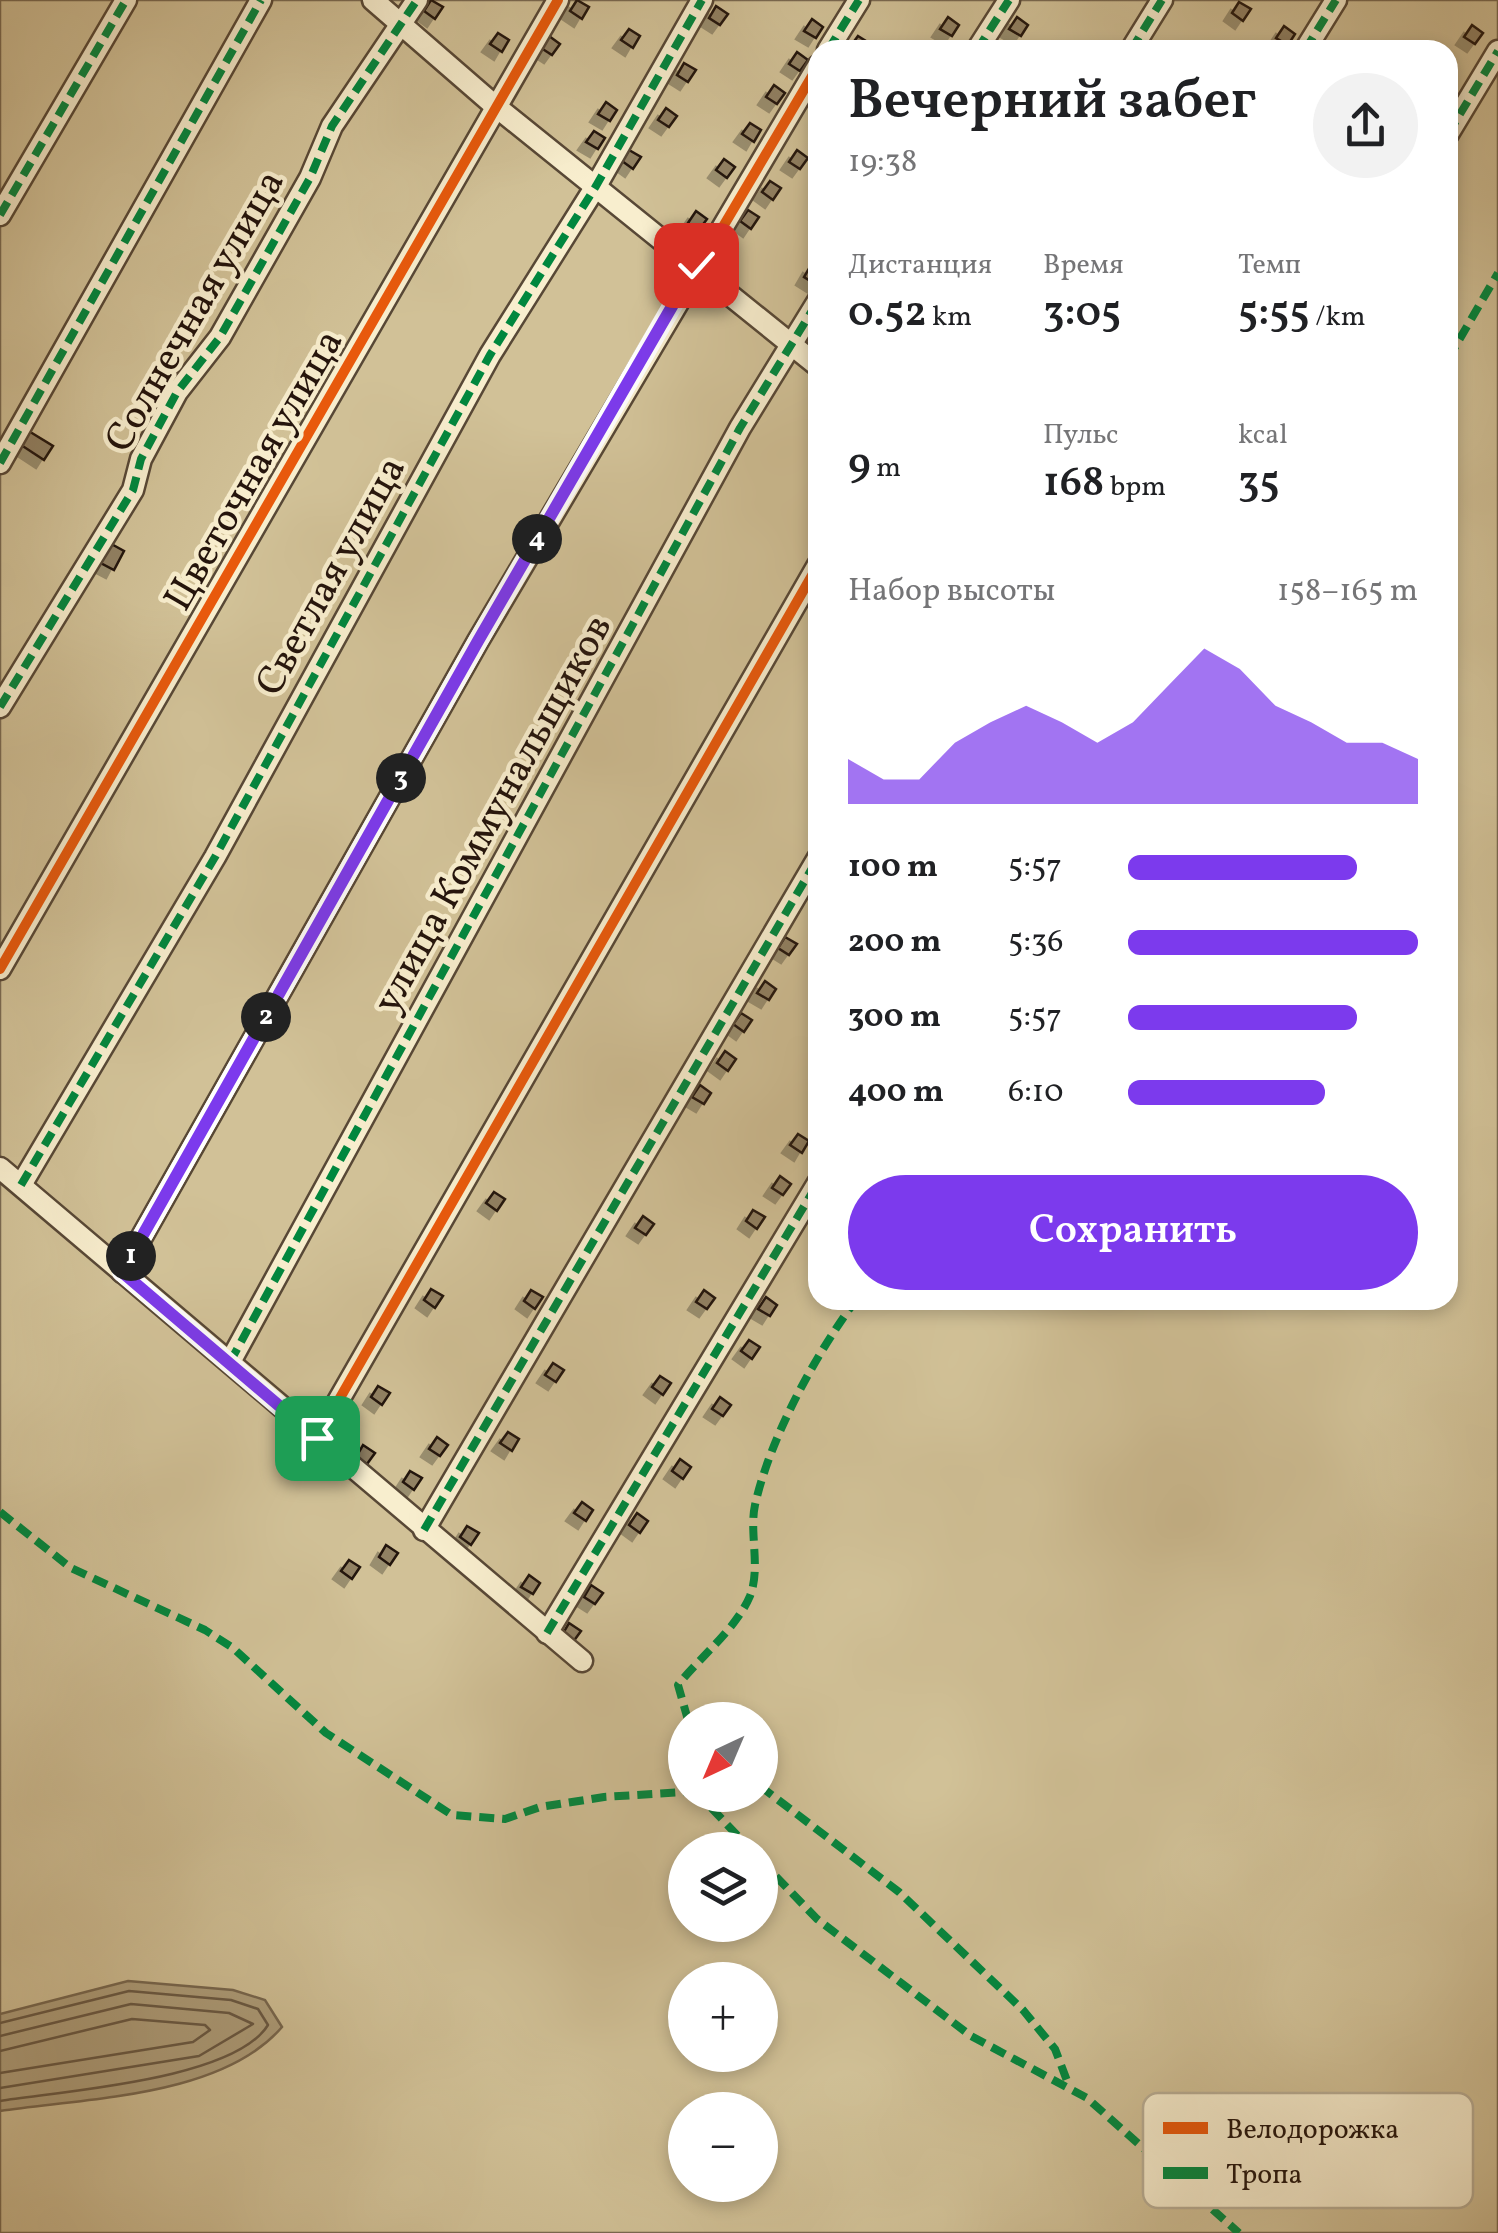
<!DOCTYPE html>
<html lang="ru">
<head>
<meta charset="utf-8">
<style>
	:root { --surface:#fff; --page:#f2f2f2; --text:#202124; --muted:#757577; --accent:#7c3aed }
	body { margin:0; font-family:Vollkorn,serif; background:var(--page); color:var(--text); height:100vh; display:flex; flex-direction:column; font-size:38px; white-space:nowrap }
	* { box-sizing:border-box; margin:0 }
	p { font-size:32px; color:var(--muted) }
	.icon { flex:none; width:55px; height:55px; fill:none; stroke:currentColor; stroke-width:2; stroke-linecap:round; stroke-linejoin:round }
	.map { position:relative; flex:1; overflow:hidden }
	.details { position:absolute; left:808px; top:40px; width:650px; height:1270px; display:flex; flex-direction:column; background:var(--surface); border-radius:30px; box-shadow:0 5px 15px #0003 }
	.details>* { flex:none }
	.needle { width:65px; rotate:224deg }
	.controls { position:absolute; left:668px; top:1702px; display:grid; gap:20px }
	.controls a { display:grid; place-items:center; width:110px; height:110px; border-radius:50%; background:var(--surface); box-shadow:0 5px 15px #0003; font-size:50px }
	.pin { position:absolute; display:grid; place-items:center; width:85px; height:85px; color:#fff; margin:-42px; border-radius:20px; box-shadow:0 5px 15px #0006 }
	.km { position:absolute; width:50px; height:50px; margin:-25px; border-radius:50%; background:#222; color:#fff; font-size:28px; line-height:50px; text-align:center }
	.round { display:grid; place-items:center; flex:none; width:105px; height:105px; border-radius:52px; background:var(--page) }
	.overview { display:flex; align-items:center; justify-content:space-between; height:170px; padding:0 40px }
	h1 { font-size:55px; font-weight:600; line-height:75px }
	.figures { display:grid; grid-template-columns:repeat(3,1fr); gap:15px; height:170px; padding:10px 40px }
	.figures div { display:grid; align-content:center }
	.figures b { font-size:42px; font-weight:600 }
	.figures small { font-size:28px; font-weight:400 }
	.figures p { font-size:28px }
	.chart { height:280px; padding:20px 40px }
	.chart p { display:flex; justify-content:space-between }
	.chart svg { width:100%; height:180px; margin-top:10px; fill:var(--accent); opacity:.7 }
	.primary-button { display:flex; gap:20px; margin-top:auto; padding:20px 40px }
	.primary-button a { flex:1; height:115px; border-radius:60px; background:var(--accent); color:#fff; font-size:40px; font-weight:600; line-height:115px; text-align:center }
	ul { padding:0 40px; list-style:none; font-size:32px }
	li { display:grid; grid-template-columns:160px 120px 1fr; align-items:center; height:75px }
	li i { height:25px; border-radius:12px; background:var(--accent) }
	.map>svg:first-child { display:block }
</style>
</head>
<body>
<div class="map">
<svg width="1498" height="2233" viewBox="0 0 1498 2233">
	<defs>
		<filter id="shadow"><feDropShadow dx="-8" dy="8" stdDeviation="0" flood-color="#0004"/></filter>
	</defs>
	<rect width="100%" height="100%" fill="#f5e5b4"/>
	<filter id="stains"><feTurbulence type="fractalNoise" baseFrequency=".002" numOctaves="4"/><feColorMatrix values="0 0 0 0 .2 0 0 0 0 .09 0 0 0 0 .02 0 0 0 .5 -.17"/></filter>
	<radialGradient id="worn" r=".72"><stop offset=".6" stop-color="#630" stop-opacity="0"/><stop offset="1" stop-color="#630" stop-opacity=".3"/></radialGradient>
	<!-- green -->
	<path fill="#d1c197" stroke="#7a6a52" stroke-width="2.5" fill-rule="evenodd" d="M0 0H1498V2233H0ZM818 50H1448V1300H818ZM685 1720H760V1795H685ZM685 1850H760V1925H685ZM685 1980H760V2055H685ZM685 2110H760V2185H685Z"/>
	<!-- water -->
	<path fill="#ae9e7b" stroke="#77674f" stroke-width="2.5" d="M128 1981 233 1990 265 2000 282 2027C222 2097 87 2098 0 2111V2014Z"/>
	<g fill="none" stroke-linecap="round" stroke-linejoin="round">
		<!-- shore -->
		<g stroke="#695944" stroke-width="2.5">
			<path d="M0 2023 129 1991 231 2000 258 2009 268 2025C234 2080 63 2091 0 2101"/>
			<polyline points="0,2036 131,2004 229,2013 253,2024 199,2056 0,2088"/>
			<polyline points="0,2051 132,2019 205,2025 210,2030 193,2042 0,2073"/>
		</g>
	</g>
	<!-- building -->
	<g fill="#918163" stroke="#24140c" stroke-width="2.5" filter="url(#shadow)">
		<polygon points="431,0 443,7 435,19 424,11"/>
		<polygon points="577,0 589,7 582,19 570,11"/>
		<polygon points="1239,2 1251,9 1243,21 1232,13"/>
		<polygon points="716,6 728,14 720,25 709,18"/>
		<polygon points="948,17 959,25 952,36 940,29"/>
		<polygon points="1017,17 1028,25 1021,36 1009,29"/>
		<polygon points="812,19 823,27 816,38 804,31"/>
		<polygon points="1472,25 1483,33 1475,44 1464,37"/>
		<polygon points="1284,26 1295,34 1288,45 1276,38"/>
		<polygon points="629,29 640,36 633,48 621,40"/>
		<polygon points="498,33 509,40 502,52 490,44"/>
		<polygon points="549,36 560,44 552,55 541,48"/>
		<polygon points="858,36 869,43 865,50 850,47"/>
		<polygon points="797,52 808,60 800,71 789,64"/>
		<polygon points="684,63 696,70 688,82 677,75"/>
		<polygon points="774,85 785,93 777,104 766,97"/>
		<polygon points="606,102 617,110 610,121 598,114"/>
		<polygon points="666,108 677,116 669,127 658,120"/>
		<polygon points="750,123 761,130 754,142 742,134"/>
		<polygon points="594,131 605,138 598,149 586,142"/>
		<polygon points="629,150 641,157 633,169 622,161"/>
		<polygon points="797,150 808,158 800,169 789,162"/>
		<polygon points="724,159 735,167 727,178 716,170"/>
		<polygon points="770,181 781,188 773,200 762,192"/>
		<polygon points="748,210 759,217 751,229 740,221"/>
		<polygon points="696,211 707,219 699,230 688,223"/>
		<polygon points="811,265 818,269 815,284 804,277"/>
		<polygon points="27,430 53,446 44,460 18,443"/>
		<polygon points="106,541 124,551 114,570 95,560"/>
		<polygon points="785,937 797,944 789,955 778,948"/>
		<polygon points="765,981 776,989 769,1000 757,993"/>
		<polygon points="741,1013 752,1020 744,1032 733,1024"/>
		<polygon points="725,1051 736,1059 728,1071 717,1063"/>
		<polygon points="700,1085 711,1093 704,1104 692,1097"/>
		<polygon points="798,1134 809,1141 802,1153 790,1145"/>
		<polygon points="780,1176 791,1184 783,1195 772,1188"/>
		<polygon points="494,1192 505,1199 497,1211 486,1203"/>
		<polygon points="753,1210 765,1217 757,1229 746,1221"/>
		<polygon points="643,1216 654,1224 646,1235 635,1228"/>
		<polygon points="431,1289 443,1296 435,1308 424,1300"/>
		<polygon points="531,1290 543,1297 535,1309 524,1301"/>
		<polygon points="704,1290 715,1298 707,1309 696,1302"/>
		<polygon points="766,1297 777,1305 770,1316 758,1309"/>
		<polygon points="749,1340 760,1347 752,1359 741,1351"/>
		<polygon points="553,1363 564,1370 556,1382 545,1375"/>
		<polygon points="660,1376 671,1383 663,1395 652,1387"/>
		<polygon points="378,1386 390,1393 382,1405 371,1397"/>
		<polygon points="720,1397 731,1405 723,1416 712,1409"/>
		<polygon points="508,1432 519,1439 512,1451 500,1443"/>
		<polygon points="437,1437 448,1445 440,1456 429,1449"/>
		<polygon points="363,1445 375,1453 367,1464 356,1457"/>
		<polygon points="680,1459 691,1467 683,1479 672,1471"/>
		<polygon points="410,1471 422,1478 414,1490 403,1482"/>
		<polygon points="582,1502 593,1510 586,1521 574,1513"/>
		<polygon points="637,1513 648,1521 640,1533 629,1525"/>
		<polygon points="467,1526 479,1533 471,1545 460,1537"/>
		<polygon points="386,1545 398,1553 390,1565 379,1557"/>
		<polygon points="349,1560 360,1567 352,1579 341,1571"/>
		<polygon points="529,1575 540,1583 533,1594 521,1587"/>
		<polygon points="591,1585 603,1593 595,1604 584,1597"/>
		<polygon points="569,1623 581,1631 573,1642 562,1635"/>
	</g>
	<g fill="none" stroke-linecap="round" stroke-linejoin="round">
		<defs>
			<g id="minor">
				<polyline points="373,0 494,105 818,366"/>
				<polyline points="828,50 859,0"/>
				<polyline points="977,50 1009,0"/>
				<polyline points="1131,50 1162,0"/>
				<polyline points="1305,50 1336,0"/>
				<polyline points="1448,134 1498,51"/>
				<polyline points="0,215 126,0"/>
				<polyline points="0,463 261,0"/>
				<polyline points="0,707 133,490 141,459 177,392 220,337 310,178 332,126 417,0"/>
				<polyline points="0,969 558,0"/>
				<polyline points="0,1168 582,1661"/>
				<polyline points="21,1185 215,857 490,355 596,186 702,0"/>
				<polyline points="122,1272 478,641 818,66"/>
				<polyline points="230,1362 740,428 818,301"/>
				<polyline points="317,1438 818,565"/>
				<polyline points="424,1530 818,858"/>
				<polyline points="547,1633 818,1183"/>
			</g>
		</defs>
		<!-- minor casing -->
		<use href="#minor" stroke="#584836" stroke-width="25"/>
		<!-- minor -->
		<use href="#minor" stroke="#f8eece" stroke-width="20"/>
		<!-- quiet -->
		<g stroke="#00873e" stroke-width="8" stroke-dasharray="15 8" stroke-linecap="butt">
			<polyline points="828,50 859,0"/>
			<polyline points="977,50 1009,0"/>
			<polyline points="1131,50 1162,0"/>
			<polyline points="1305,50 1336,0"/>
			<polyline points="1448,134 1498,51"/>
			<polyline points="0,215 126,0"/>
			<polyline points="1448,359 1498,273"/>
			<polyline points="0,463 261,0"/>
			<polyline points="0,707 133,490 141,459 177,392 220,337 310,178 332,126 417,0"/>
			<polyline points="21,1185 215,857 490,355 596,186 702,0"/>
			<polyline points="230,1362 740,428 818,301"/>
			<polyline points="0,1512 71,1568 205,1630 233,1648 326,1733 452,1815 505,1819 540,1807 604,1797 685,1792"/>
			<polyline points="424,1530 818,858"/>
			<polyline points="547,1633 818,1183"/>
			<path d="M688 1720 678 1685C700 1657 736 1629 750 1596 761 1568 749 1533 755 1505 770 1438 815 1355 856 1300"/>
			<polyline points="760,1786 899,1892 1023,2010 1055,2049 1069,2086"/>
			<polyline points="693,1795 703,1799 751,1850"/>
			<polyline points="760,1860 817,1919 971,2036 1087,2098 1239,2233"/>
		</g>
		<defs>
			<g id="cycleway">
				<polyline points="0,969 558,0"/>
				<polyline points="122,1272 478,641 818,66"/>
				<polyline points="317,1438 818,565"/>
			</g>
		</defs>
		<!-- cycleway casing -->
		<use href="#cycleway" stroke="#f8eece" stroke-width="16"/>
		<!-- cycleway -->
		<use href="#cycleway" stroke="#e8590c" stroke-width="10"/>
	</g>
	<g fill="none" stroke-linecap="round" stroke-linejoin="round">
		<defs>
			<polyline id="route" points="317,1438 122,1272 478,641 696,265"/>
		</defs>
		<!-- route casing -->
		<use href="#route" stroke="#fff" stroke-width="20"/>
		<!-- route -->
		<use href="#route" stroke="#7c3aed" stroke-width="12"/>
	</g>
	<g text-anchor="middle" stroke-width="9" stroke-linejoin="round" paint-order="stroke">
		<!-- street labels -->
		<g font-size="40" fill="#24140c" stroke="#f8eece">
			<text transform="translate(193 310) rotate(-60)" y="14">Солнечная улица</text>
			<text transform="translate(252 469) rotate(-60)" y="14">Цветочная улица</text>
			<text transform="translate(329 575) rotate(-61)" y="14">Светлая улица</text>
			<text transform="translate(491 813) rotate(-61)" y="14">улица Коммунальщиков</text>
		</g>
	</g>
	<!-- legend -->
	<rect x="1143" y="2093" width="330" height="115" rx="15" fill="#f8eece" stroke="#b8ad94" stroke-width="2.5"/>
	<rect x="1163" y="2122" width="45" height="12" fill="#e8590c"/>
	<rect x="1163" y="2167" width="45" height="12" fill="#00873e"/>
	<g font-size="28" fill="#24140c">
		<text x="1226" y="2138">Велодорожка</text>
		<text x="1226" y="2183">Тропа</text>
	</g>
	<rect width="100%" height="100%" filter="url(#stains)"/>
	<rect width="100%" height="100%" fill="url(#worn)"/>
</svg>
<div class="controls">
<a><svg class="needle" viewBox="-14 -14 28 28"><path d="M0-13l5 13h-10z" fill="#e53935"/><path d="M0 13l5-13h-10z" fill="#757577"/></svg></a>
<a><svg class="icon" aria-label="layers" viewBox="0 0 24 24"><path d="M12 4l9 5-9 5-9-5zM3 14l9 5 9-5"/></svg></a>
<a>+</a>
<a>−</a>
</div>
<div class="pin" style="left:317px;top:1438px;background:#1e9e55"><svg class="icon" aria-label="arrive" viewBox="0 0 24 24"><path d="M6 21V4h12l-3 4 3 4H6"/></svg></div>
<div class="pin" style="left:696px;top:265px;background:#d93025"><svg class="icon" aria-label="check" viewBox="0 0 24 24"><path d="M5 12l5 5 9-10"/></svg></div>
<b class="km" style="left:131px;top:1256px">1</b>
<b class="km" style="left:266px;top:1017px">2</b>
<b class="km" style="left:401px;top:778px">3</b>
<b class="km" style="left:537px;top:539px">4</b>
<section class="details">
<div class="overview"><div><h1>Вечерний забег</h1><p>19:38</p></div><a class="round"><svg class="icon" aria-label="share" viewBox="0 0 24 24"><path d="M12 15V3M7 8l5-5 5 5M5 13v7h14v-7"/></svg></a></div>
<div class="figures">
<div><p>Дистанция</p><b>0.52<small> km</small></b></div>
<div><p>Время</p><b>3:05</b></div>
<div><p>Темп</p><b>5:55<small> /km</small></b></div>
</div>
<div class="figures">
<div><b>9<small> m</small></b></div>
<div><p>Пульс</p><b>168<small> bpm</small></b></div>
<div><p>kcal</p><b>35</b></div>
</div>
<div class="chart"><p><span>Набор высоты</span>158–165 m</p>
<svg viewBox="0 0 160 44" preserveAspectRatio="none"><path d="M0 44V33L10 38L20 38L30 29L40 24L50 20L60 24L70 29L80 24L90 15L100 6L110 11L120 20L130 24L140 29L150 29L160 33V44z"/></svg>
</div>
<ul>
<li><b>100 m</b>5:57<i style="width:79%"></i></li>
<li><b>200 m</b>5:36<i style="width:100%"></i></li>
<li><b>300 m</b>5:57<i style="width:79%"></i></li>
<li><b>400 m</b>6:10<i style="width:68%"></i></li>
</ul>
<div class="primary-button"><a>Сохранить</a></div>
</section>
</div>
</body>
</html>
